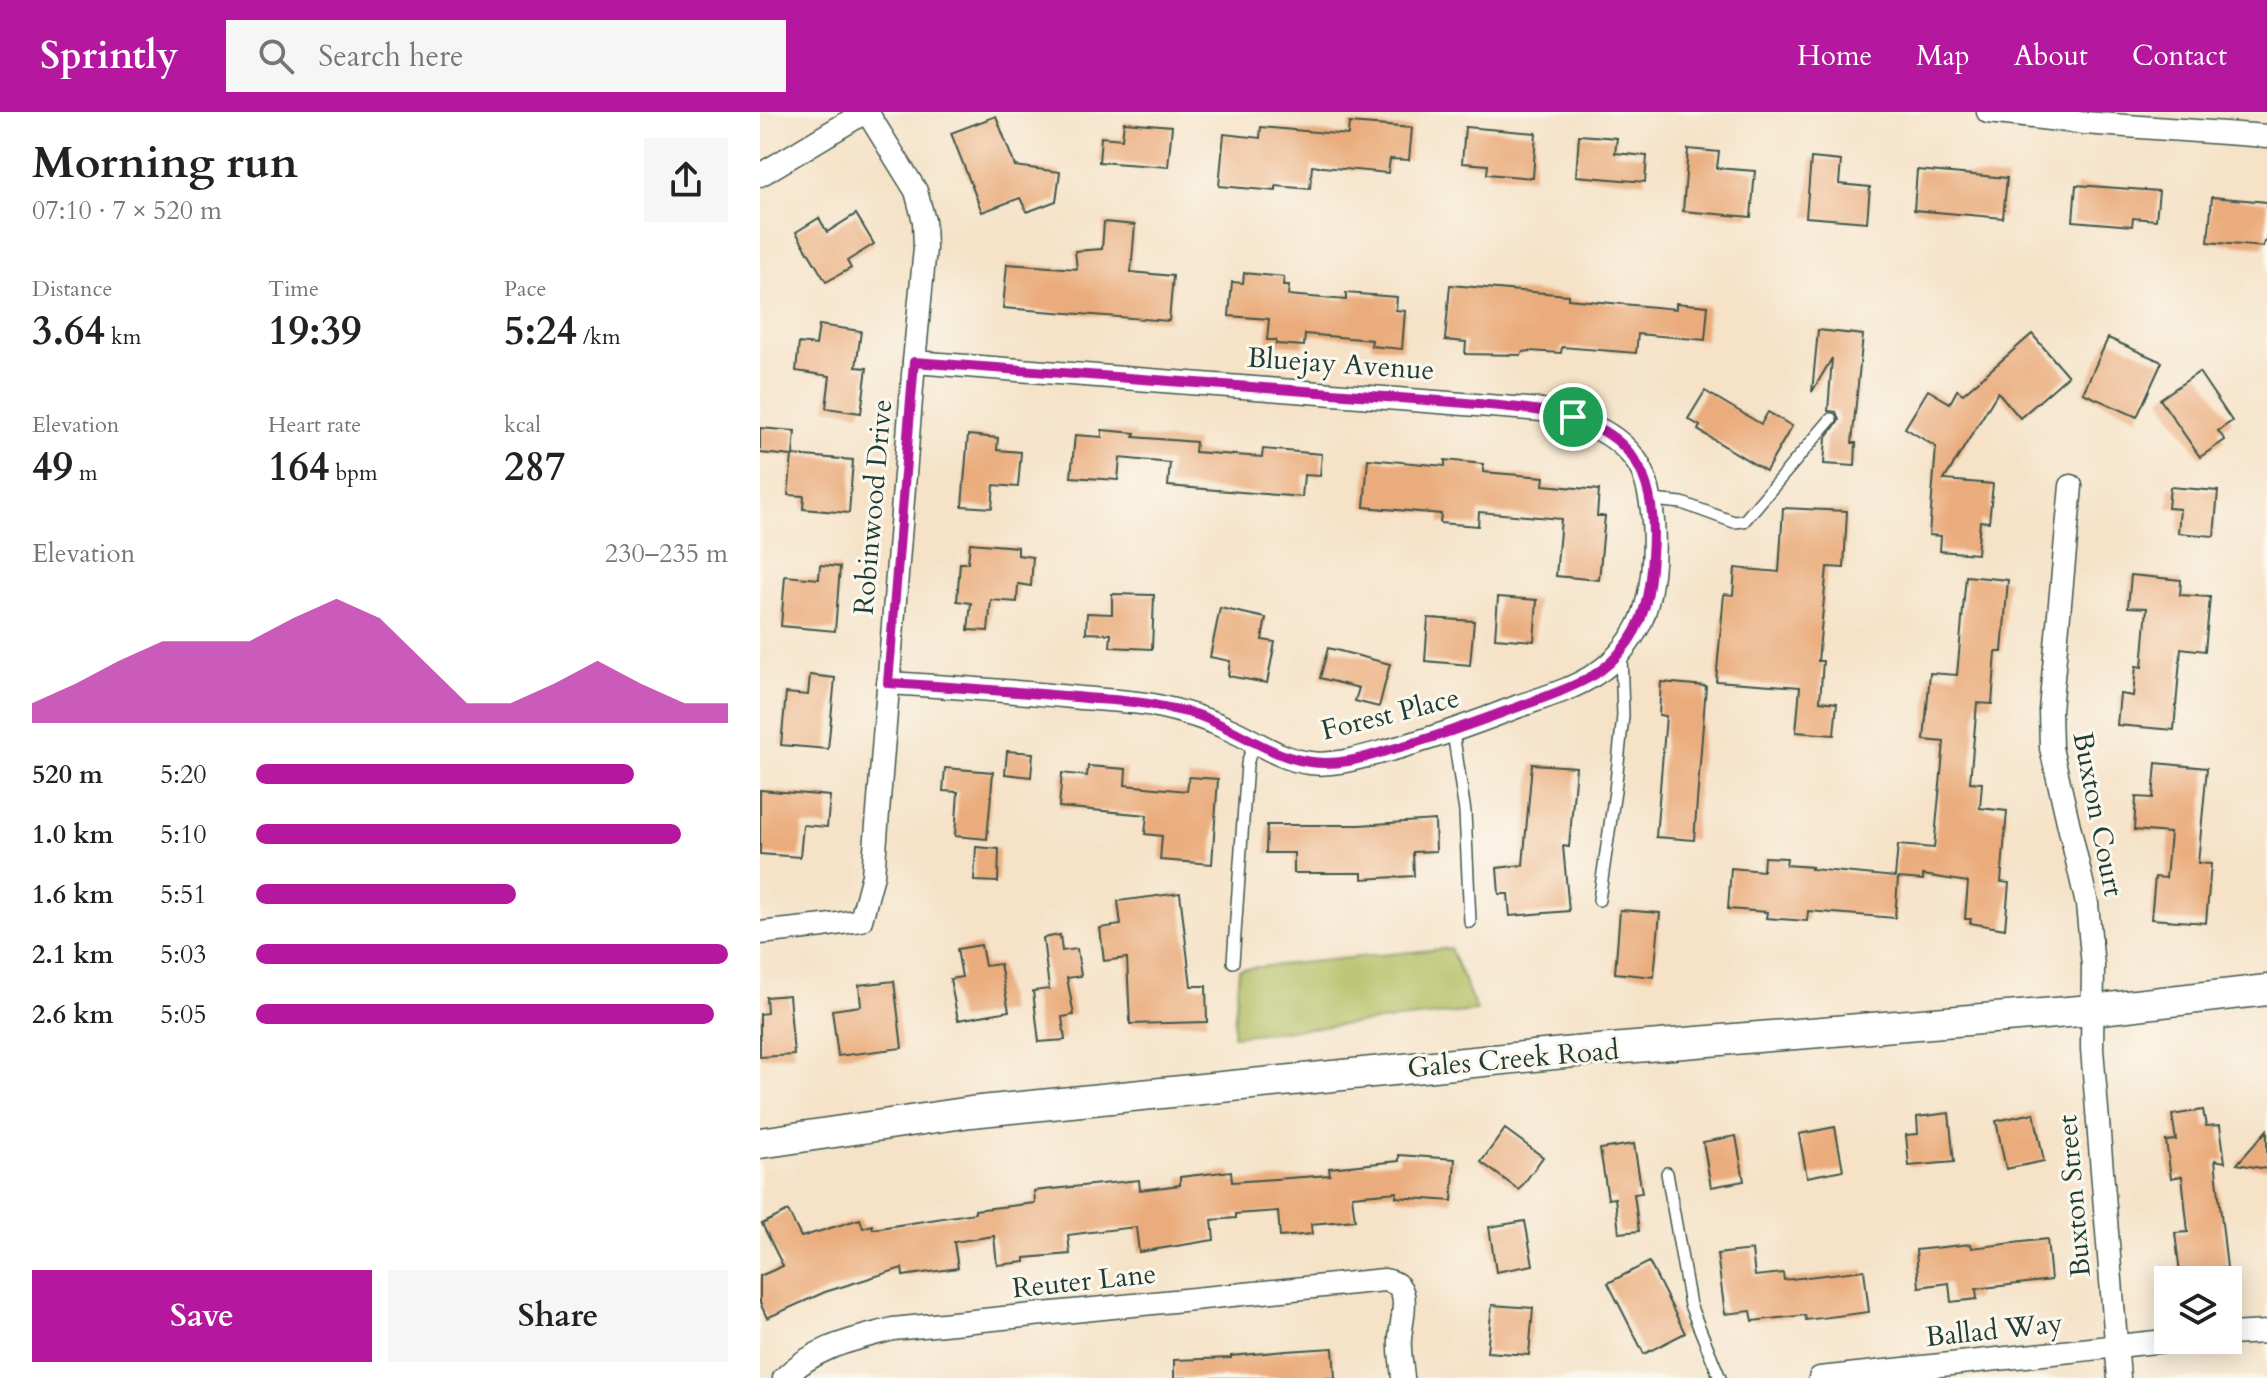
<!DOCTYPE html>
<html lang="en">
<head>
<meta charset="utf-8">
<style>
	:root { --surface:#fff; --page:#f6f6f6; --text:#222; --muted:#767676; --accent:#b5179e }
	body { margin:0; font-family:Cardo,serif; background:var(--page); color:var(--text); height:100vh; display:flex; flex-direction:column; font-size:30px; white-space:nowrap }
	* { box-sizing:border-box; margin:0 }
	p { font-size:26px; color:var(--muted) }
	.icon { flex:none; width:44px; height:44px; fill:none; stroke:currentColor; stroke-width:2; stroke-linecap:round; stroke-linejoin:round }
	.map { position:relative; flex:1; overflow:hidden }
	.details { display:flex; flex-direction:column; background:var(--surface); width:760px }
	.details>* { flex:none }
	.controls { position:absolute; left:1394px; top:1154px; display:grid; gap:16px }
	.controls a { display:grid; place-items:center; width:88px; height:88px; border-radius:0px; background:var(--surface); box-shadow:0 4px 20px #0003; font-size:40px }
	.pin { position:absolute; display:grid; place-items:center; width:68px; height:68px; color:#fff; margin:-34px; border:4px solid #fff; border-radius:50%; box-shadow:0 2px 8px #0007 }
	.round { display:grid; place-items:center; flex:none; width:84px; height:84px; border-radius:0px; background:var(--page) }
	.head { display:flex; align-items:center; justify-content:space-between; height:136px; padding:0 32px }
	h1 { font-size:44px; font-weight:700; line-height:60px }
	.figures { display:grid; grid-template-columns:repeat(3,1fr); gap:12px; height:136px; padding:8px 32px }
	.figures div { display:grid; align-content:center }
	.figures b { font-size:40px; font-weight:700 }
	.figures small { font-size:22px; font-weight:400 }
	.figures p { font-size:22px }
	.chart { height:224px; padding:16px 32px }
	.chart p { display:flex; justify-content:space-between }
	.chart svg { width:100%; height:144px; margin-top:8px; fill:var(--accent); opacity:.7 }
	.action { display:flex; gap:16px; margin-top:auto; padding:16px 32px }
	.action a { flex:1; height:92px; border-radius:0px; background:var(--accent); color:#fff; font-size:32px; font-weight:700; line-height:92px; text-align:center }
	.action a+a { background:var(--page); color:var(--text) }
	ul { padding:0 32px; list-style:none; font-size:26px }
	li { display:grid; grid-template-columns:128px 96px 1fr; align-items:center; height:60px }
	li i { height:20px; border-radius:10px; background:var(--accent) }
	header { display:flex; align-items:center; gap:48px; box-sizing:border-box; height:112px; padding:0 40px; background:var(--accent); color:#fff }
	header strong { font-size:38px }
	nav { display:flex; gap:44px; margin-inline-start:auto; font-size:28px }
	.search { width:560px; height:72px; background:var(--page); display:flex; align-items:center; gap:20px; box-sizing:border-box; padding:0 28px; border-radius:0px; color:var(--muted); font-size:30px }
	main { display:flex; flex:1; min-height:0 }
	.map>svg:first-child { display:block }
</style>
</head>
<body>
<header>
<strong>Sprintly</strong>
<div class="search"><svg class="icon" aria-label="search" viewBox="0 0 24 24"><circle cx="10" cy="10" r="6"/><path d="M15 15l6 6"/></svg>Search here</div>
<nav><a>Home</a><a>Map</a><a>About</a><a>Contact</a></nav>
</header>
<main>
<section class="details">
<div class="head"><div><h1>Morning run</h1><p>07:10 · 7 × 520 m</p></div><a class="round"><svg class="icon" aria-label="share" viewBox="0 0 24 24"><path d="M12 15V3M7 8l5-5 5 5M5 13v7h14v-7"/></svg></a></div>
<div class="figures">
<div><p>Distance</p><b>3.64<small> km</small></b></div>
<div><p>Time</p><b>19:39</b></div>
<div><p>Pace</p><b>5:24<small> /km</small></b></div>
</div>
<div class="figures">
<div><p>Elevation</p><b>49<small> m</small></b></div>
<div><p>Heart rate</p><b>164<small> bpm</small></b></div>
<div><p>kcal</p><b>287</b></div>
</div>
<div class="chart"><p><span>Elevation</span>230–235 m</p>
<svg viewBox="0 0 160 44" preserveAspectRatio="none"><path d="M0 44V38L10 32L20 25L30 19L40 19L50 19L60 12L70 6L80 12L90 25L100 38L110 38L120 32L130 25L140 32L150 38L160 38V44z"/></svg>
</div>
<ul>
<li><b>520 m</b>5:20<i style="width:80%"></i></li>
<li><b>1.0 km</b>5:10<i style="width:90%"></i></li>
<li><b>1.6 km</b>5:51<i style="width:55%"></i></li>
<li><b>2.1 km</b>5:03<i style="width:100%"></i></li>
<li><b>2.6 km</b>5:05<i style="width:97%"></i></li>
</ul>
<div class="action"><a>Save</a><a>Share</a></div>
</section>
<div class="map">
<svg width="1507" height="1266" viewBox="0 0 1507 1266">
	<rect width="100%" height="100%" fill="#fbf7ec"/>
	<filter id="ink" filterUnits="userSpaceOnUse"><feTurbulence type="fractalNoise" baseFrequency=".0125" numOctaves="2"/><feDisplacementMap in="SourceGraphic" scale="16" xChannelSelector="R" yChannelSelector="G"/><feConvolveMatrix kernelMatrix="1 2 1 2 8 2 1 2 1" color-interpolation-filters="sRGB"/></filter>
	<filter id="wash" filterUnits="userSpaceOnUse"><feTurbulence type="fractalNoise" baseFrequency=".006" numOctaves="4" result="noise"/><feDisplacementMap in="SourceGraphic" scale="32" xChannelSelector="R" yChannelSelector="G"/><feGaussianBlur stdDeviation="1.8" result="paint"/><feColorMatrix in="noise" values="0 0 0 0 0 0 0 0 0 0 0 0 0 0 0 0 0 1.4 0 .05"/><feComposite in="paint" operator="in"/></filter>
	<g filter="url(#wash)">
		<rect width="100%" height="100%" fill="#f5e2c7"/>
		<!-- green -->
		<polygon fill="#b0bc5e" stroke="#687c49" stroke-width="2" points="690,836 717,899 473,924 479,857"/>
		<g id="blocks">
			<!-- building -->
			<g fill="#eaac7c">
				<polygon points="236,4 255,54 300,60 296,89 267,100 260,86 222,100 191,21"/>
				<polygon points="364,10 412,14 408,55 339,50 341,25 362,27"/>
				<polygon points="589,11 652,16 649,48 630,47 628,61 552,54 550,77 516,74 516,79 459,74 464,22 500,26 501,15 588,23"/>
				<polygon points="705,15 776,21 773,66 727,62 728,53 702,51"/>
				<polygon points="819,23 857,26 855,41 887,44 885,70 816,64"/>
				<polygon points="928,37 959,40 957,56 995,59 991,105 923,99"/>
				<polygon points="1051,46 1081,49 1079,72 1110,75 1107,110 1046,105"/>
				<polygon points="1157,58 1247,66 1243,106 1154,98"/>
				<polygon points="1316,73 1399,79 1396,108 1373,106 1372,114 1313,109"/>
				<polygon points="1452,85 1507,90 1507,130 1504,130 1503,135 1448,130"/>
				<polygon points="96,102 114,132 87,149 91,156 66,170 36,120 59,106 67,120"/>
				<polygon points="344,110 375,113 371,160 413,164 409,209 243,196 247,152 317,157 315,139 342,137"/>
				<polygon points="484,161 524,165 523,174 529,174 528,183 586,188 586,181 637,185 636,198 645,199 642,237 611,234 612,228 545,222 544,234 516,232 516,228 507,228 509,207 469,204 472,170 483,171"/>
				<polygon points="690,173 808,183 808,187 916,197 916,191 948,194 945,228 878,222 876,241 802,235 801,241 769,239 763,240 761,243 705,242 706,230 685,228"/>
				<polygon points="59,213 101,219 96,255 107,256 101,301 66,296 70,264 36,259 39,231 56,233"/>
				<polygon points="1058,218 1103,223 1092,331 1096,331 1095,354 1064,352 1066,326 1079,308 1076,300 1068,299 1072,246 1052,280"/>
				<polygon points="1272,222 1308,264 1260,306 1238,280 1184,368 1233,372 1229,410 1220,409 1217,442 1180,439 1181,424 1169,423 1176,335 1145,316 1168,278 1190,291 1197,278 1203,282"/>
				<polygon points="1348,226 1402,250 1377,305 1323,281"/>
				<polygon points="1439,260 1472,309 1458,319 1465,328 1440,345 1400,287"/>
				<polygon points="945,279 1001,312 1008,300 1032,314 1006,359 938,318 940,314 928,307"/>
				<polygon points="0,316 35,319 33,343 93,348 89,401 43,397 44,384 28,383 32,344 0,341"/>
				<polygon points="342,318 375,321 374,325 436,330 435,340 502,345 503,337 562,342 560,364 544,363 542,385 408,374 410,351 360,346 358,368 311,365 315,323 342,325"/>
				<polygon points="208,323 238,326 237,338 261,340 258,375 234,373 232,396 202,394"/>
				<polygon points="608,347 685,354 685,348 723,352 723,360 784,365 783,373 839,378 837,404 845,404 839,468 796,464 801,407 719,400 718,414 680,411 681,402 604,395"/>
				<polygon points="1410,375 1458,379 1454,424 1418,421 1420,397 1408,396"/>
				<polygon points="1023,396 1087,399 1084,456 1067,455 1058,549 1063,549 1060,589 1077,591 1074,623 1036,620 1040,575 956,569 964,482 973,483 975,456 1019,460"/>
				<polygon points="210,431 258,435 258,443 273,445 271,474 258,472 257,490 231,488 228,519 208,518 211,491 197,489 200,451 208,451"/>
				<polygon points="60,453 80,455 75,519 21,514 25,464 59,467"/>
				<polygon points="1371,463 1421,468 1420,483 1450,485 1445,539 1421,536 1414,618 1357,613 1360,582 1373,584 1376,554 1382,555 1387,496 1368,495"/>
				<polygon points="1206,464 1248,468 1242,540 1236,540 1232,592 1217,591 1210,670 1222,671 1220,696 1247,699 1241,770 1249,771 1245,817 1210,811 1211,807 1205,807 1208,770 1163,763 1163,768 1138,766 1135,806 1048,799 1047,809 1006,806 1007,800 968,797 971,756 1003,759 1004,745 1027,746 1026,753 1052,755 1051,757 1135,765 1138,733 1174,736 1184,630 1164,628 1170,561 1197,563"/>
				<polygon points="352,482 394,483 392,537 350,535 351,522 326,521 327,501 352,502"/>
				<polygon points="738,485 777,488 774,529 735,526"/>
				<polygon points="460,496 506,506 502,528 515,530 507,571 468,564 470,549 450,545"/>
				<polygon points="668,506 714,509 710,553 665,549"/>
				<polygon points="568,536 630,552 619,595 595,589 599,576 560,566"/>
				<polygon points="50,563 75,566 68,637 21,633 26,581 48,583"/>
				<polygon points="901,570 946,574 934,728 896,725 906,604 899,603"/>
				<polygon points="247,639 273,641 271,665 245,662"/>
				<polygon points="1396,651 1447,656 1438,751 1451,752 1446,811 1391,807 1395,765 1406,766 1410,721 1374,718 1376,685 1393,686"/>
				<polygon points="772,652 816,655 809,735 803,734 809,799 750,804 748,782 739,782 737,756 763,753"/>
				<polygon points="328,654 366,657 365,673 427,679 429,665 458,667 452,752 400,748 402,724 385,722 387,703 299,695 302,661 327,664"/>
				<polygon points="185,656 233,660 227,727 195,724 198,680 183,679"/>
				<polygon points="0,678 70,684 67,715 43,713 40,745 0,742"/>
				<polygon points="675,708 676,739 653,740 654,764 602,767 602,761 534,761 534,741 506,741 507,713 599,713"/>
				<polygon points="216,735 239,737 238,770 214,769"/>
				<polygon points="420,781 431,874 446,874 447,910 370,912 367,846 344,849 340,816 361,813 358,789"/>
				<polygon points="860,798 900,801 894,865 855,861"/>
				<polygon points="300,823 302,839 317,837 321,864 307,866 314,903 302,905 305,928 279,930 273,879 289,877 283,826"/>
				<polygon points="221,833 225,854 240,852 249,899 198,908 190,867 202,865 197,837"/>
				<polygon points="134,869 142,936 78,944 72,898 101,894 99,873"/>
				<polygon points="29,883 34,943 0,945 0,902 7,901 6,885"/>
				<polygon points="1443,998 1446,1014 1460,1013 1465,1050 1455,1048 1467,1156 1420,1161 1415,1121 1428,1120 1422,1064 1411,1066 1406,1029 1416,1028 1412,1003"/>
				<polygon points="1189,1001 1194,1050 1149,1054 1146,1023 1158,1022 1157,1005"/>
				<polygon points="1274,1001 1284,1049 1246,1057 1236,1009"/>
				<polygon points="1075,1015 1083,1058 1047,1065 1039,1022"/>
				<polygon points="745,1017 783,1045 759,1078 721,1050"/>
				<polygon points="1507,1018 1507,1057 1477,1052"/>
				<polygon points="976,1024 984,1069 951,1075 943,1030"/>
				<polygon points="874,1032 882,1081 874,1082 879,1119 859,1121 855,1086 848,1087 840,1037"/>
				<polygon points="639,1043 695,1047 692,1089 636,1085 637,1080 592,1084 595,1108 551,1112 552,1122 520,1125 518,1099 476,1102 476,1106 452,1108 454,1128 379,1140 376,1115 331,1120 308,1123 310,1142 265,1146 265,1150 237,1153 234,1124 194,1130 198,1156 143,1164 142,1156 65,1180 7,1206 0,1191 0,1164 23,1154 2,1112 28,1099 41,1125 100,1107 103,1116 112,1113 113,1117 215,1101 215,1098 275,1091 274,1079 379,1068 380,1078 420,1073 420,1065 471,1059 472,1070 570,1063 569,1056 639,1049"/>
				<polygon points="765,1109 773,1153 736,1160 729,1115"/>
				<polygon points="1287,1127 1291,1168 1216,1177 1217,1187 1191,1190 1189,1171 1159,1175 1156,1138 1211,1132 1212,1136"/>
				<polygon points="992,1138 995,1164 1023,1161 1024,1168 1104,1158 1109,1200 1046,1208 1045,1203 993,1209 991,1199 965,1202 957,1142"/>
				<polygon points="889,1150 925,1221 884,1242 848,1171"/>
				<polygon points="732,1193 773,1196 769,1243 727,1240"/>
				<polygon points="573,1236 575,1266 414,1266 414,1248 471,1246 471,1244 526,1239"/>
			</g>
		</g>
	</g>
	<g filter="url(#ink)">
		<use href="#blocks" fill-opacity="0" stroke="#3f564a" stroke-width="2"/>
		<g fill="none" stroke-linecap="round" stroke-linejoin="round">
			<defs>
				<g id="service">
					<polyline points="892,388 922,391 974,410 984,409 1071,307"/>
					<polyline points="693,620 705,700 710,810"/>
					<polyline points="839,788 855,679 863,604 861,541"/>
					<polyline points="473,850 487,652 494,630"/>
					<polyline points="907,1061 930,1193 960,1266"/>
				</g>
				<g id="minor">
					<polyline points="1228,0 1324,11 1507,24"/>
					<polyline points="0,63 105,0"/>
					<polyline points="1311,374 1290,598 1291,636 1327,792 1333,854 1332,937 1359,1266"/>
					<path d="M128 571C193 575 257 579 321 586 345 588 369 589 393 593 422 599 446 606 473 619 499 631 522 648 550 651 574 654 599 646 622 640 669 628 713 612 759 594 785 585 814 577 837 561 853 551 867 534 877 517 898 481 900 389 879 353 857 318 819 307 782 298L154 250"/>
					<polyline points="0,821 64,814 101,808 113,763 154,250 165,136 164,109 156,79 107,0"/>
					<polyline points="1468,1222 1507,1220"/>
					<path d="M24 1266C55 1235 91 1228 133 1217L624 1168C655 1172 641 1205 640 1227 639 1240 642 1253 643 1266"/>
					<polyline points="1060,1266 1414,1228"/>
				</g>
				<polyline id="secondary" points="0,1031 211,1000 814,940 1332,898 1507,878"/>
			</defs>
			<!-- service casing -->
			<use href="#service" stroke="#3f564a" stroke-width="14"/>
			<!-- minor casing -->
			<use href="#minor" stroke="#3f564a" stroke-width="25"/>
			<!-- secondary casing -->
			<use href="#secondary" stroke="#3f564a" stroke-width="33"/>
			<!-- service -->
			<use href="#service" stroke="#fff" stroke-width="11"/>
			<!-- minor -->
			<use href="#minor" stroke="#fff" stroke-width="22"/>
			<!-- secondary -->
			<use href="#secondary" stroke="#fff" stroke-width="30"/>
		</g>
	</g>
	<g fill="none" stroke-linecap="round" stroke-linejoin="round" filter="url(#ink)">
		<defs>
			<path id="route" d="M154 250 693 290C804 299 904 300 892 444 890 479 885 512 861 539 854 548 843 557 834 563 806 579 774 589 744 600 706 614 668 628 629 638 616 642 602 647 588 649 523 660 492 622 435 602 422 598 407 596 394 593 368 588 341 588 316 585 253 579 191 575 128 571Z"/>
		</defs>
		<!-- route casing -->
		<use href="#route" stroke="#fff" stroke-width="16"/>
		<!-- route -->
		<use href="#route" stroke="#b5179e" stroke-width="10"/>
	</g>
	<g text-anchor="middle" stroke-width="6" stroke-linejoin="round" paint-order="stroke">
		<!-- street labels -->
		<g font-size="28" fill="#1f3d34" stroke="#fbf7ec">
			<text transform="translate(581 251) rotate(4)" y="10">Bluejay Avenue</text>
			<text transform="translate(112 395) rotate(-85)" y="10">Robinwood Drive</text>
			<text transform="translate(630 601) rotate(-14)" y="10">Forest Place</text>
			<text transform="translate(1339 702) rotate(79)" y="10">Buxton Court</text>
			<text transform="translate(753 946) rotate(-5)" y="10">Gales Creek Road</text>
			<text transform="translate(1313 1084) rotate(-95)" y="10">Buxton Street</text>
			<text transform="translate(324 1168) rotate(-6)" y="10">Reuter Lane</text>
			<text transform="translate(1234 1217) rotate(-6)" y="10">Ballad Way</text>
		</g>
	</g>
</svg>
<div class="controls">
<a><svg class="icon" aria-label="layers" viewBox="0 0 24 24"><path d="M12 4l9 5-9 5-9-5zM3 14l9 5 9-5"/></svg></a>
</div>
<div class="pin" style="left:813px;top:305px;background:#1e9e55"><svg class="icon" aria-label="arrive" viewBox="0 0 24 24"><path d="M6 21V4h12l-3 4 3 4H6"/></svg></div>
</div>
</main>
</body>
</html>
